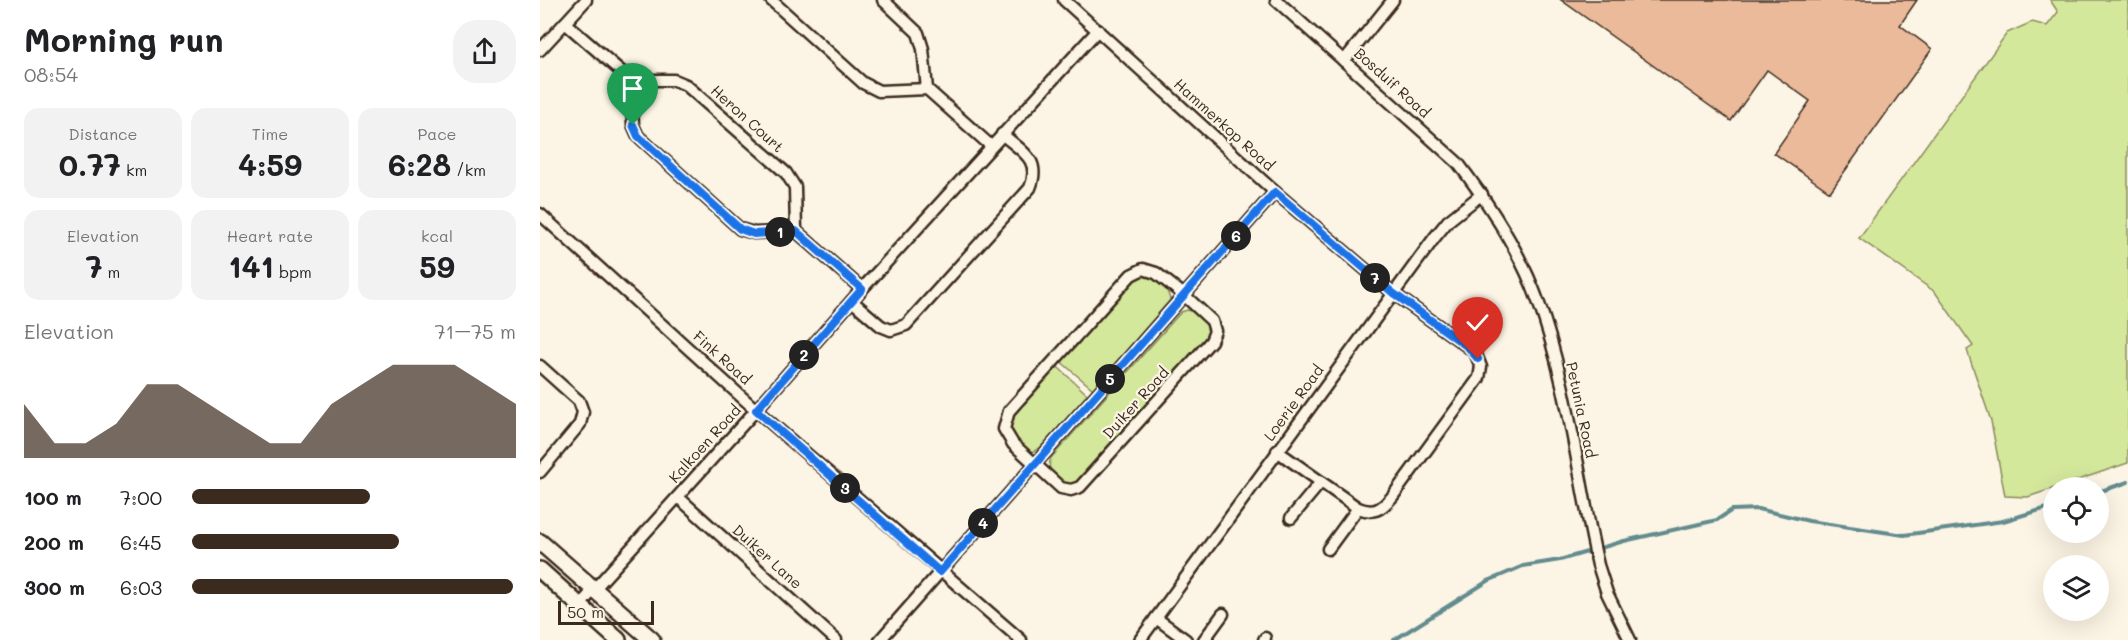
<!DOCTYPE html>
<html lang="en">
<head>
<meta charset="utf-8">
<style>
	:root { --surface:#fff; --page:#f2f2f2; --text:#202124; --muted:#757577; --accent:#3b2a1e }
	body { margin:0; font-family:Mali,sans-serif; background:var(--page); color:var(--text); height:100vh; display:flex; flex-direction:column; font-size:22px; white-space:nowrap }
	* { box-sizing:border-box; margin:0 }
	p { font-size:20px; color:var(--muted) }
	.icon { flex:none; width:33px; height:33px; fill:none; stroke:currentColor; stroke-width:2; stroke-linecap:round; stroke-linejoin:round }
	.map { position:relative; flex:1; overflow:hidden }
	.details { display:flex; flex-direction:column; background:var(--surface); width:540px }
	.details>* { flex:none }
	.fabs { position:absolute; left:1503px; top:477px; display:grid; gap:12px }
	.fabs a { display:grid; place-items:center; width:66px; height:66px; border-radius:50%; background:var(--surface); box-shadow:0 6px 24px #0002; font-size:30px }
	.scale { position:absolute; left:18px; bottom:15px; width:96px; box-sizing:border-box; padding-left:6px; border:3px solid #3b2a1e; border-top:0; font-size:16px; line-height:21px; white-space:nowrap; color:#3b2a1e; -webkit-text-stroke:4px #fcf5e5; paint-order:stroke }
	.pin { position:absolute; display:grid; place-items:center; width:51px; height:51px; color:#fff; margin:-62px -26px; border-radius:50% 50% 50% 0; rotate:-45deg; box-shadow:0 0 6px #0007 }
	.pin .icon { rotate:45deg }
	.km { position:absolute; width:30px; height:30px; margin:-15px; border-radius:50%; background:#222; color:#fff; font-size:16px; line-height:30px; text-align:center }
	.round { display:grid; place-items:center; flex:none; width:63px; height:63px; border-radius:24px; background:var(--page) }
	.summary { display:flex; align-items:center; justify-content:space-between; height:102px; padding:0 24px }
	h1 { font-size:33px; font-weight:800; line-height:45px }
	.metrics { display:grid; grid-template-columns:repeat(3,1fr); gap:9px; height:102px; padding:6px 24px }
	.metrics div { display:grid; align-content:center; border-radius:15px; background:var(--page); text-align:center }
	.metrics b { font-size:30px; font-weight:800 }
	.metrics small { font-size:16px; font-weight:400 }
	.metrics p { font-size:16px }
	.chart { height:168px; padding:12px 24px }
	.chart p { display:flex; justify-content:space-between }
	.chart svg { width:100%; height:108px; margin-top:6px; fill:var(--accent); opacity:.7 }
	ul { padding:0 24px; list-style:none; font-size:20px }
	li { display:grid; grid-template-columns:96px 72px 1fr; align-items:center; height:45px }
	li i { height:15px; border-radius:8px; background:var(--accent) }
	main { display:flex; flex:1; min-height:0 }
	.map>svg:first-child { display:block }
</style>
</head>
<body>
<main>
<section class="details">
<div class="summary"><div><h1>Morning run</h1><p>08:54</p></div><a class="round"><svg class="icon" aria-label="share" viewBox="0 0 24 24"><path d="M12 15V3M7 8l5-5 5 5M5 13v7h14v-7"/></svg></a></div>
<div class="metrics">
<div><p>Distance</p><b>0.77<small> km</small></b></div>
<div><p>Time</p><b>4:59</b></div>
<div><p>Pace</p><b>6:28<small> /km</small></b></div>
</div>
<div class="metrics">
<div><p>Elevation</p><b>7<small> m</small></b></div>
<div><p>Heart rate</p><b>141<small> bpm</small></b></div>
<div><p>kcal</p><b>59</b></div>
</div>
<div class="chart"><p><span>Elevation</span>71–75 m</p>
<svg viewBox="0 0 160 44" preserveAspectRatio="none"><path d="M0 44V22L10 38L20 38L30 30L40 14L50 14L60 22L70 30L80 38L90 38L100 22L110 14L120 6L130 6L140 6L150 14L160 22V44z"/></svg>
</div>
<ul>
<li><b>100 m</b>7:00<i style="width:55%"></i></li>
<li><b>200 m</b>6:45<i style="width:64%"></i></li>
<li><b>300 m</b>6:03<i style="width:99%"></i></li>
</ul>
</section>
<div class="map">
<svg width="1588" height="640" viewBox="0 0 1588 640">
	<rect width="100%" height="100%" fill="#fcf5e5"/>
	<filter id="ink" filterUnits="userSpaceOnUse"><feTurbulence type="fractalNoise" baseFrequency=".0167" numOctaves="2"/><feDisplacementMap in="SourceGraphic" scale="12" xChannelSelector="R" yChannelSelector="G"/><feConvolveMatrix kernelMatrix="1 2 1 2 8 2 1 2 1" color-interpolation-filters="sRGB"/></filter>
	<g filter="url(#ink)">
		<!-- green -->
		<g fill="#d4e89c" stroke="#88895d" stroke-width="1.5">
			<polygon points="1510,0 1588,0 1588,463 1488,497 1465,496 1451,421 1427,350 1433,346 1395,292 1319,238 1467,33 1492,22 1507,26 1518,12"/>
			<path d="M602 275C615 275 628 287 630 300L553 389 520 361 595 278Z"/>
			<path d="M647 310 653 312 668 325V337L538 483C524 488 504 474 511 458L641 312Z"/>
			<polygon points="515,366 519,368 548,395 500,448 492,452 476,440 468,425 470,417"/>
		</g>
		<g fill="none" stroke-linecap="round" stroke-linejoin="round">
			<!-- stream -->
			<g stroke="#638b8e" stroke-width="4">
				<polyline points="1558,492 1588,482"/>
				<polyline points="854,640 948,581 983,566 1020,560 1084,541 1177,520 1192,510 1218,509 1269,521 1364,535 1463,521 1514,506"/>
			</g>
		</g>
		<!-- building -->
		<polygon fill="#eaba9a" stroke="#3b2a1e" stroke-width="1.5" points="1021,0 1377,0 1360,25 1392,49 1290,192 1234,153 1270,101 1227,70 1191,121"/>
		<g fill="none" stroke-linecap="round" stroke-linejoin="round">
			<defs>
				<g id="street">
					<polyline points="231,0 323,83 339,91 387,89 451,146"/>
					<polyline points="343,0 378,33 383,49 387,89"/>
					<path d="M524 0 735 192 853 293 935 352 941 367 939 378 852 497C841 510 834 514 818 508L737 451"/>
					<path d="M736 0 918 163C950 205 980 251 998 301 1028 382 1038 479 1058 565L1067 593 1090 640"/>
					<polyline points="25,23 91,80 134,80 146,85 246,173 255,187 256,231"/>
					<polyline points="0,50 46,0"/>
					<polyline points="804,61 853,0"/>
					<polyline points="91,80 93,125 98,136 200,229 214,233 256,231 322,289"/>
					<polyline points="0,214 216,410 481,640"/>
					<polygon points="603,269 616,273 644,295 672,321 675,331 671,341 540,487 531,490 521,488 473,444 464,429 469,411 591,275"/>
					<path d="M312 301 341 326 351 330 366 325 490 188C502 159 481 151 462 134"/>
					<polyline points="0,366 39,401 43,412 40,424 0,472"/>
					<polyline points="138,497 296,640"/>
					<polyline points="751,518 781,482"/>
					<polyline points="788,549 818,508"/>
					<polyline points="40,605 216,410 322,289 558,30"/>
					<polyline points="616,618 646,640"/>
					<polyline points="340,640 735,192"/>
					<polyline points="600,640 895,237 908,221 942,194"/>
					<polyline points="664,640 683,614"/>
					<polyline points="724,640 725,638"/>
				</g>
				<g id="secondary">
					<polyline points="0,542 112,640"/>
					<polyline points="0,570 78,640"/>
				</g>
			</defs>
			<!-- street casing -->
			<use href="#street" stroke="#3b2a1e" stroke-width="15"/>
			<!-- secondary casing -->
			<use href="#secondary" stroke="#3b2a1e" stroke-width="20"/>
			<!-- street -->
			<use href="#street" stroke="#fcf5e5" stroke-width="10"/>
			<!-- secondary -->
			<use href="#secondary" stroke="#fcf5e5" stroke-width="15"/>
		</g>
	</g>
	<g fill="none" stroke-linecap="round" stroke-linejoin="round" filter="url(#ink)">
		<defs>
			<polyline id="route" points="93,125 98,136 200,229 214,234 256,231 322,289 216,410 400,572 735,192 853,293 928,347 938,359"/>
		</defs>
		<!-- route casing -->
		<use href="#route" stroke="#fff" stroke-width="12"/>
		<!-- route -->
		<use href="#route" stroke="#1a73e8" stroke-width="8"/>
	</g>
	<g text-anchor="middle" stroke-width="4.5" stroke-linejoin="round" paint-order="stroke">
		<!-- street labels -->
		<g font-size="15" fill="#3b2a1e" stroke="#fcf5e5">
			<text transform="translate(852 83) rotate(42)" y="5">Bosduif Road</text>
			<text transform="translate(207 119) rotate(42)" y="5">Heron Court</text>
			<text transform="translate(684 125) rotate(42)" y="5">Hammerkop Road</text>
			<text transform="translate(182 358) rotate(42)" y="5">Fink Road</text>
			<text transform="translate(596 403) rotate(-48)" y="5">Duiker Road</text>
			<text transform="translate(754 403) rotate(-54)" y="5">Loerie Road</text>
			<text transform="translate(1041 410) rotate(78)" y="5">Petunia Road</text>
			<text transform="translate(165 444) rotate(-48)" y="5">Kalkoen Road</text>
			<text transform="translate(227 557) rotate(42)" y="5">Duiker Lane</text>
		</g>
	</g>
</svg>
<div class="fabs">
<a><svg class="icon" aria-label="locate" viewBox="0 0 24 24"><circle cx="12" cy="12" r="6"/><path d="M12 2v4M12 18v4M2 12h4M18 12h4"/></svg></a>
<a><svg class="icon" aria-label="layers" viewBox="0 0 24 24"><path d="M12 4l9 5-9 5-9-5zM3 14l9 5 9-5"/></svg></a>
</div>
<div class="scale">50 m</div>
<div class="pin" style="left:93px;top:125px;background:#1e9e55"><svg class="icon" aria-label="arrive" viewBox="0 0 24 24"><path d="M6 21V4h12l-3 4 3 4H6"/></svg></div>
<div class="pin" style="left:938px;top:359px;background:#d93025"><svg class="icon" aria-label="check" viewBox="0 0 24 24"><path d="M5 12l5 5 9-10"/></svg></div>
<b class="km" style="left:240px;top:232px">1</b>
<b class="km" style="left:264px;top:355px">2</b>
<b class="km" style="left:305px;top:488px">3</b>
<b class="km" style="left:443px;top:523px">4</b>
<b class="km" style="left:570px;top:379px">5</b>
<b class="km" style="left:696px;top:236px">6</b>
<b class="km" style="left:835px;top:278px">7</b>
</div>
</main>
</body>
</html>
